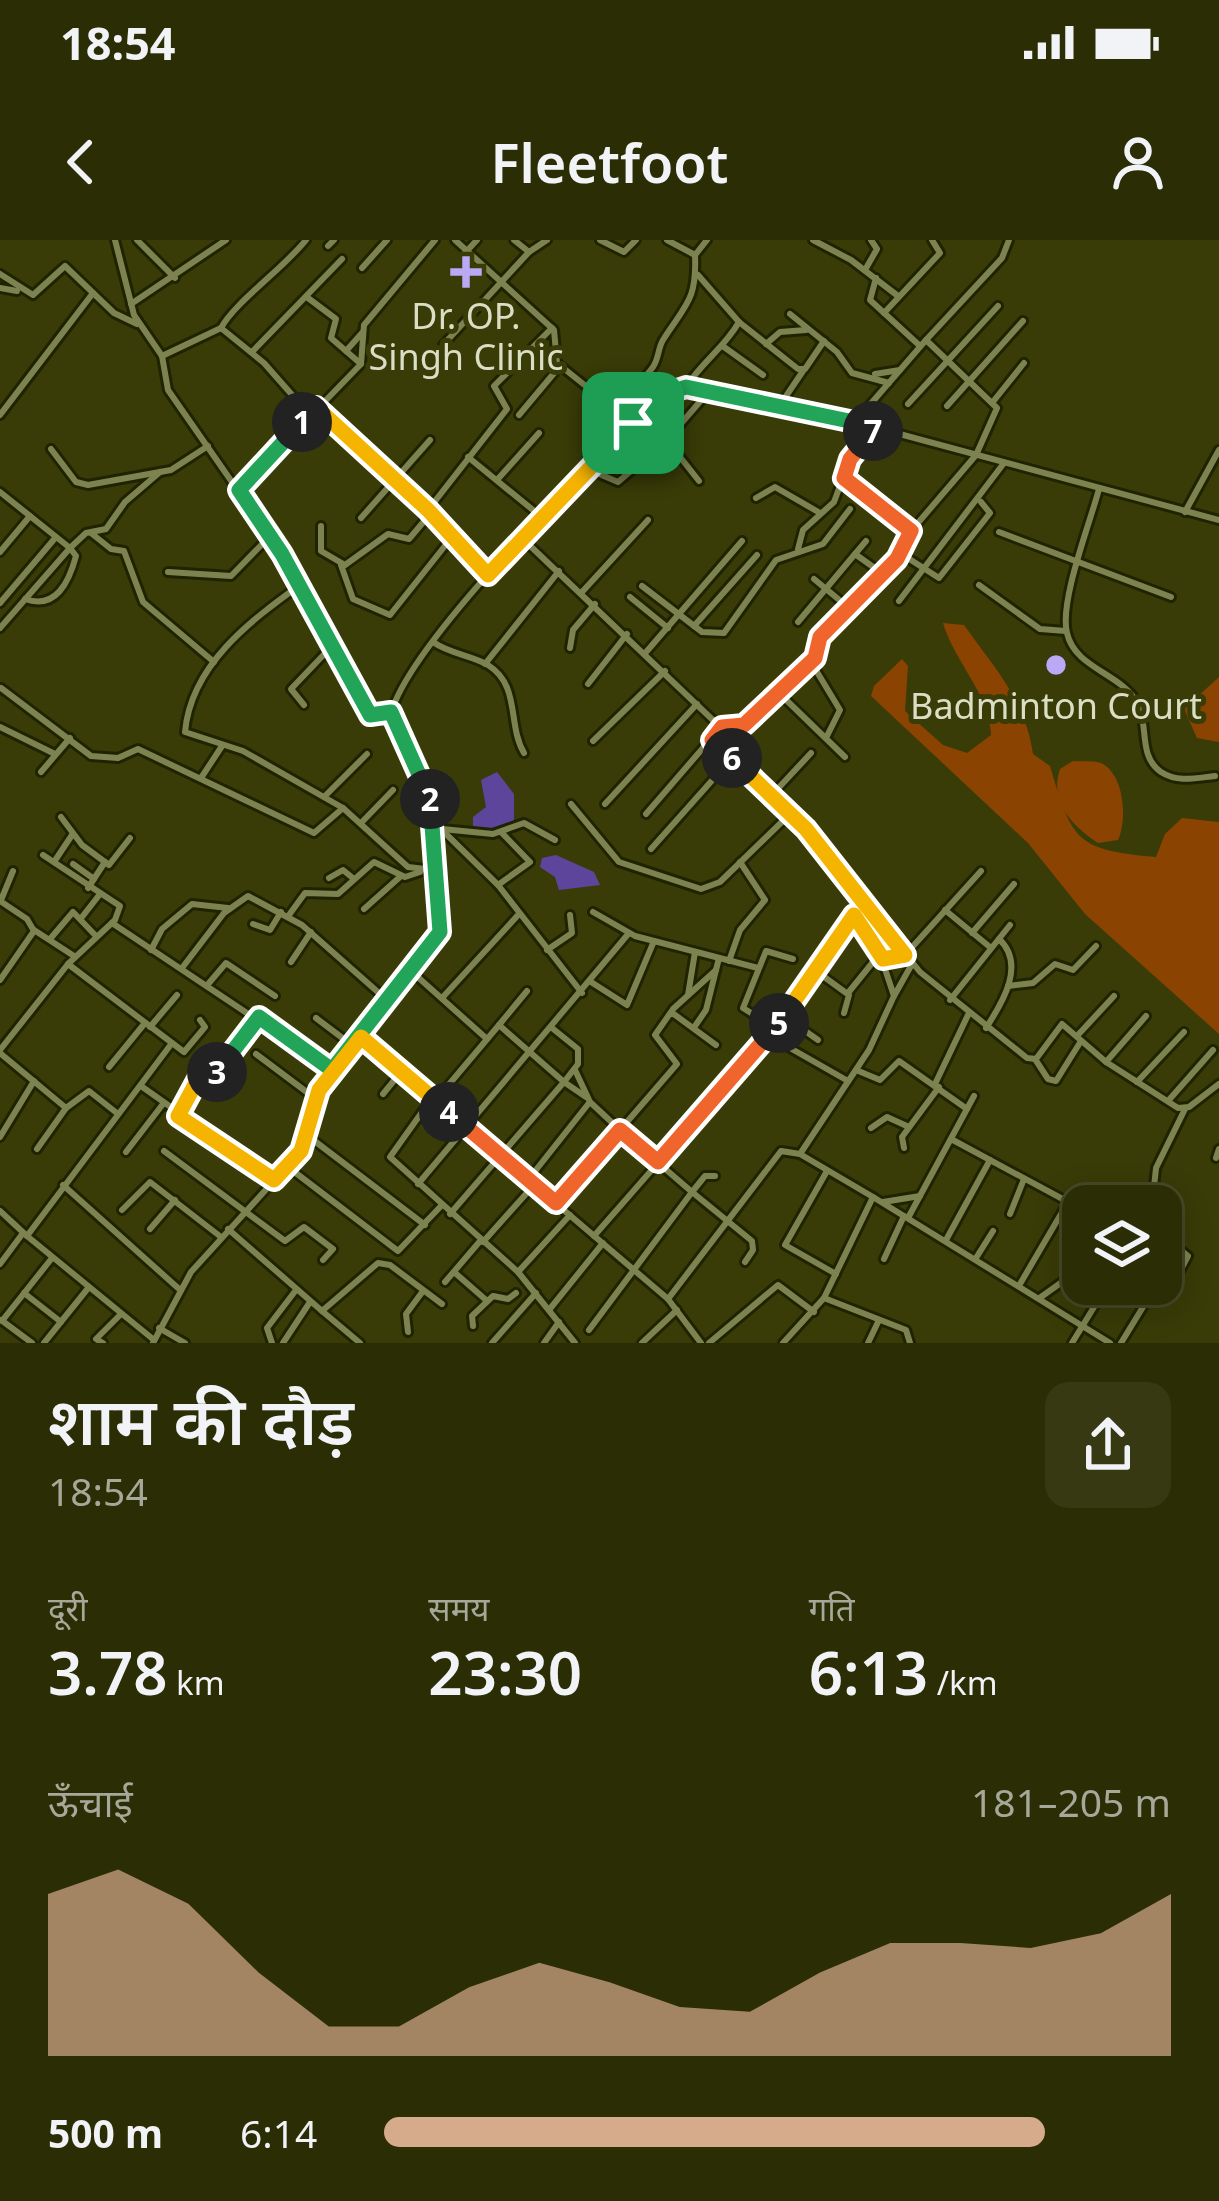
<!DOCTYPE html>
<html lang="hi">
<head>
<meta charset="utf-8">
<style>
	:root { --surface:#2b2d05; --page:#373913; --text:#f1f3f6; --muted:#a6a89a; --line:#474927; --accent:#d6ab8b }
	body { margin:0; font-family:"Noto Sans","Noto Sans Devanagari",sans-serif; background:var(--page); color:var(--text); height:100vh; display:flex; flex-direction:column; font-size:45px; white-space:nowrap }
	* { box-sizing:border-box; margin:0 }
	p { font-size:39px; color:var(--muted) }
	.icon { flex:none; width:66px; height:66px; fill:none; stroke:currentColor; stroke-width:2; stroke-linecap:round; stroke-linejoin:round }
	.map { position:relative; height:1103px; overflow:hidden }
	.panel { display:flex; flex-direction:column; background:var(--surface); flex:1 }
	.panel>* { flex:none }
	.tools { position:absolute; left:1062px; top:945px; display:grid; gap:24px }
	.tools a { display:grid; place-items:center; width:120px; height:120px; border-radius:24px; background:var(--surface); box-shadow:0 6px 30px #0003,0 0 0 3px var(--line); font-size:60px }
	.pin { position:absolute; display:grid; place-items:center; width:102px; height:102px; color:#fff; margin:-51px; border-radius:24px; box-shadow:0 6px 18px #0006 }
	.km { position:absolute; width:60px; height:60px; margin:-30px; border-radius:50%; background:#222; color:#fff; font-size:33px; line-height:60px; text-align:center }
	.round { display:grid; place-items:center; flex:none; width:126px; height:126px; border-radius:24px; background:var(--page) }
	.headline { display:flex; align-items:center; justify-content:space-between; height:204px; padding:0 48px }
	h1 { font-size:66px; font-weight:600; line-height:90px }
	.stats { display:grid; grid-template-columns:repeat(3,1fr); gap:18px; height:204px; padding:12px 48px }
	.stats div { display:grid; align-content:center }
	.stats b { font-size:60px; font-weight:600 }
	.stats small { font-size:33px; font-weight:400 }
	.stats p { font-size:33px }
	.chart { height:336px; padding:24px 48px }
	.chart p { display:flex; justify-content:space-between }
	.chart svg { width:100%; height:216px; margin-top:12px; fill:var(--accent); opacity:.7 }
	ul { padding:0 48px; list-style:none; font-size:39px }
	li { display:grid; grid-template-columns:192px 144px 1fr; align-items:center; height:90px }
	li i { height:30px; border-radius:15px; background:var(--accent) }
	.status { display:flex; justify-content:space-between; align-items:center; height:84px; padding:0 60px; background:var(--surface); direction:ltr }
	.status svg { height:33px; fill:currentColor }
	header { display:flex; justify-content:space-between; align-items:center; height:156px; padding:0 48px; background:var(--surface); font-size:54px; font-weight:600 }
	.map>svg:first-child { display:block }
</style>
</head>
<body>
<div class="status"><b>18:54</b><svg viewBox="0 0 49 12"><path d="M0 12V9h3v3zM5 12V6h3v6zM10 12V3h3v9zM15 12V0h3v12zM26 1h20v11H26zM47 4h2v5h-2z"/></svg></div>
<header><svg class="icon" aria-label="back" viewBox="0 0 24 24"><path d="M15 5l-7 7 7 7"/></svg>Fleetfoot<svg class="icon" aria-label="person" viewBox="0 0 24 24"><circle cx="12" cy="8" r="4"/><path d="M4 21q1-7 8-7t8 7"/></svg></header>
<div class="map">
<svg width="1219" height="1103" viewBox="0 0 1219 1103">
	<rect width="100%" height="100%" fill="#393c07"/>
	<!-- green -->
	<g fill="#8a4301">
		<path d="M943 383 964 385C995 429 1025 459 1033 514L1050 526C1072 600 1075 610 1156 617L1165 594 1182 578 1219 582V794L1085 674 1028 603 871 456 874 446 902 419 908 426 905 471 943 505 967 513 991 495C990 455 954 421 943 383Z"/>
		<polygon points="1219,437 1219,502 1197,498 1184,469"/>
		<path d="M1073 521C1081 522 1096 520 1103 524 1125 537 1127 581 1118 600L1098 603C1072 586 1049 562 1060 529Z"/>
	</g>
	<!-- water -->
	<g fill="#5e459c">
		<polygon points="497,532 514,554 514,582 482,592 473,588 473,577 486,567 481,540"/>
		<polygon points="556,615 594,632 600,645 559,650 555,637 540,627 542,618"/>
	</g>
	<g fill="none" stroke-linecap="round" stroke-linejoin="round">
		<defs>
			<g id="minor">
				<polyline points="115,0 134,75 162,116 168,150 282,314 370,475 390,472"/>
				<polyline points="137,0 175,38"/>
				<polyline points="455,0 554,90 557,123 632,183"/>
				<polyline points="514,0 529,12"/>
				<polyline points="600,0 624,12 636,0"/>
				<polyline points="667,0 695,15"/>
				<polyline points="813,0 851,20 898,56"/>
				<polyline points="328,6 334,0"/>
				<polyline points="465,13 477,0"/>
				<polyline points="362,28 387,0"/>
				<polyline points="865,30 877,9 871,0"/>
				<polyline points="0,34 33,55 65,26 114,73 137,84"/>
				<polyline points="698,35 739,82 798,129 805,129 824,101"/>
				<polyline points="876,38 870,60 920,106"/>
				<polyline points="0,48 17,51"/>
				<polyline points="308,58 336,79 331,98 361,124"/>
				<polyline points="131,64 226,0"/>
				<polyline points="884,73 940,13 932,0"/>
				<polyline points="790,74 837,112 852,133 889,143"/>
				<path d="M221 88C235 62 284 28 306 0"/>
				<polyline points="766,104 780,92 806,90"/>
				<polyline points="443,105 529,12 547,0"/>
				<polyline points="724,107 763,135"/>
				<polyline points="346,111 362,93"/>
				<polyline points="252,112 342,19"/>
				<polyline points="162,116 221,88 264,123 308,173"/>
				<polyline points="875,134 900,130"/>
				<path d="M686 147C703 121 724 108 739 82"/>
				<polyline points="992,163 1024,123"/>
				<polyline points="908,164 998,66"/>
				<polyline points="780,165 803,131"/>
				<polyline points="947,166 1023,81"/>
				<polyline points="316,167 428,270 488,335"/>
				<polyline points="0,175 93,53"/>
				<polyline points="519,175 560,126"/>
				<path d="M623 175C627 154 641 143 653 127 659 118 658 108 663 100 686 64 697 60 695 15L707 0"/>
				<polyline points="636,179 669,203 699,241"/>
				<polyline points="855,182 926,100"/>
				<polyline points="51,209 76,242 88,245 171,230 208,206"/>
				<polyline points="468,217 544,279"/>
				<polyline points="590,230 618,242 666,201 710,150"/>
				<polyline points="844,238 911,291"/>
				<polyline points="497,240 539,193"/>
				<path d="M1099 249C1090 283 1059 362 1067 393 1075 429 1122 433 1138 464 1149 487 1138 516 1161 532 1178 543 1196 538 1215 536"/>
				<polyline points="239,250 361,124 364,85 435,0"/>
				<polyline points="0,252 70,308 0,388"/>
				<polyline points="756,258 775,247 820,273"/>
				<polyline points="428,270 507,169 494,146 552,88"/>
				<polyline points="1185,272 1219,210"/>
				<polyline points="361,278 430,200"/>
				<polyline points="321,286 321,311 345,325 388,294 409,299 431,273"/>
				<polyline points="999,292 1171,357"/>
				<polyline points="91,293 111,309 124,311 143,362 214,422"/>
				<polyline points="524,300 716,483 740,488 816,418 820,397 897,319 911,291 976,215 997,168 926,100 1002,18 1009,0"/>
				<polyline points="798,309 803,290 834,262 850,219 876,188"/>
				<polyline points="0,312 30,276"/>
				<polyline points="900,313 939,338 990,273 981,262"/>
				<polyline points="855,314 866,301"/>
				<polyline points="341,325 353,359 390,375 452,297"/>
				<polyline points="168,332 231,336 271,295"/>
				<polyline points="814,339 849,368"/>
				<path d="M300 345C250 381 191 425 185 492L243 511 343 568 408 627 434 630"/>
				<polyline points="979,345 1040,389 1066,391"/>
				<polyline points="642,346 702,392 724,393 776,320 823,304 850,269"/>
				<polyline points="582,352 648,280"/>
				<polyline points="630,357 668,388"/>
				<path d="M25 359C56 370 69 342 76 316L70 308 86 293 106 289 125 262 160 232"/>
				<polyline points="899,361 1004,223"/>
				<polyline points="0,363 56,297"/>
				<polyline points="798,382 855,314 883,334"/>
				<polyline points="694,386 757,315"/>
				<path d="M433 402C450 414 471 415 488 425 521 446 507 484 524 513"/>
				<polyline points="570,408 573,390 595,364"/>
				<polyline points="647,411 742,301"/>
				<polyline points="811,422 840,470 827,496"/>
				<polyline points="485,424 559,331"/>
				<polyline points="588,444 627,394"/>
				<polyline points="1,448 91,516 118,518 138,509 314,593 343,568"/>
				<polyline points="779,453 845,517"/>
				<polyline points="304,465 291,449 332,406"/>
				<polyline points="0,487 55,514"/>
				<polyline points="712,500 806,589 920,732 1027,818 1036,819 1062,784 1106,822 1178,868 1189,867 1219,844"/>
				<polyline points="593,501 665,431"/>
				<polyline points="41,532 70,498"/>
				<polyline points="201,538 222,506"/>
				<polyline points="771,556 811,513"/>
				<polyline points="324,557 367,514"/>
				<polyline points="571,564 619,622 701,649 720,642 790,574"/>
				<polyline points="605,564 697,464"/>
				<polyline points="646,574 722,486"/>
				<polyline points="61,577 82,605 109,625 130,598"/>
				<polyline points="361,583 393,550"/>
				<polyline points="432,588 493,594 524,583 555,600"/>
				<polyline points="443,591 498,645 582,753"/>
				<polyline points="651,609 732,518"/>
				<polyline points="43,615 120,666 115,680 68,724"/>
				<polyline points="54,622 72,595"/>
				<polyline points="73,624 94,639"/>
				<polyline points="329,638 343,630 354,639"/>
				<polyline points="498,645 530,622 502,593"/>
				<polyline points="88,648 105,622"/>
				<polyline points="1,660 13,631"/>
				<polyline points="0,661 27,679 34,691 0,740"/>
				<polyline points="364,669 401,636"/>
				<polyline points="945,670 991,708"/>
				<polyline points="593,672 635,696 758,728"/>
				<polyline points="289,675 305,653 338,654 374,622 405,637 420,632"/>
				<polyline points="82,677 100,654"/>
				<polyline points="112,683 332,830"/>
				<polyline points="253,684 270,690 281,672"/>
				<polyline points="34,690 74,716"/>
				<polyline points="972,693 1014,644"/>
				<polyline points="50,699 73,672 95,695"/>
				<polyline points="151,710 162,689 192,664 228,668"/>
				<polyline points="547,710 572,693 570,675"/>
				<polyline points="729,721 740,690 765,660 740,622"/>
				<polyline points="291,722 311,692"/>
				<polyline points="182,728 224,673 248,656 302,685 388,761"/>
				<polyline points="411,731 487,799"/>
				<polyline points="816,731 849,755 844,773"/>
				<polyline points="591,742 627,765 654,701"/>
				<polyline points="209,743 226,723 275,756"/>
				<polyline points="1008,746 1033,743 1055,724 1073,730 1096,706"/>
				<polyline points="848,753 873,722 905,715 981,631"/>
				<polyline points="688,755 695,712"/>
				<polyline points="894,756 912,724"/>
				<polyline points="442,758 519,674"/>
				<polyline points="950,760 1010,685"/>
				<polyline points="673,769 716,730"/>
				<polyline points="784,776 818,800"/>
				<polyline points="316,778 353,806"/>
				<polyline points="499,785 527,751"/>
				<polyline points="695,786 706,770 719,718"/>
				<polyline points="150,787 177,755"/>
				<polyline points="552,788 578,809 578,824 564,842 586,857"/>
				<polyline points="775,788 743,768 766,711 793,719"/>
				<path d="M986 788C1003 762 1026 724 999 699"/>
				<polyline points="769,796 848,841"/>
				<polyline points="1077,796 1114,756"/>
				<polyline points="361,797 668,1059 701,1103"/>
				<polyline points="0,810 68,724 184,812 205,787 200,780"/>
				<polyline points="0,813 66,868 89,851 118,874"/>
				<polyline points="256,814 316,859"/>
				<polyline points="1035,819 1048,839 1056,841 1081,801"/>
				<polyline points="1106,822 1146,776"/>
				<polyline points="109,827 145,783"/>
				<polyline points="575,830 590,862 620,890 677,824 655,795 671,772 716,805"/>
				<polyline points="856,830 880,840 899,821 967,869"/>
				<polyline points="220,833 259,777"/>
				<polyline points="1137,842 1184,792"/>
				<polyline points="935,844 968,775"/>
				<polyline points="141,846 274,940"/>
				<polyline points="383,854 401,832"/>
				<polyline points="432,858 390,917 518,1032 575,1103"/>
				<polyline points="435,861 499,785 564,842 450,974"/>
				<polyline points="1168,861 1213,810"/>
				<polyline points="179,874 204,828 228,840"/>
				<polyline points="871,888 887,877 909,887"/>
				<polyline points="308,896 425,985"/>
				<polyline points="0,897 34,841"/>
				<polyline points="951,899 1083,970"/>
				<polyline points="904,908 902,897 939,847"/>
				<polyline points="37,909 66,868"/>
				<polyline points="164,911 285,1001 304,987 333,1009 323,1020"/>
				<polyline points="126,912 163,864"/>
				<polyline points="800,914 873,957"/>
				<polyline points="1216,918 1219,909"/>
				<polyline points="288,927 398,1011 441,966"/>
				<polyline points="827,931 785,1005 836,1034"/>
				<polyline points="715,936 705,936 692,952 752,1001 753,1010 745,1022"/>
				<polyline points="528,940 589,863"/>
				<polyline points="418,944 629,693"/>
				<polyline points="63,945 178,1048"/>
				<polyline points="883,962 920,956"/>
				<polyline points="556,963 620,890 692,952 589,1090"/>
				<polyline points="1152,966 1156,928 1185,869"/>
				<polyline points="122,970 150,942 221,997"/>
				<polyline points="0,971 27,996 172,803"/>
				<polyline points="1010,974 1024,939"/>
				<polyline points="908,978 974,856"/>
				<polyline points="150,989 175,960"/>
				<polyline points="228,989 322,1071 378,1023 390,1025 442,1064"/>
				<polyline points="1161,994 1188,1016 1178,1035 1161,1041"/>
				<polyline points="27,996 154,1100"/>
				<polyline points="594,996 769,796 863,665"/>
				<polyline points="946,1000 990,920"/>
				<polyline points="483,1002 534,945"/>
				<polyline points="976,1018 993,991"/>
				<polyline points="884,1019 904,976"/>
				<polyline points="0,1024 23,993"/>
				<polyline points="454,1032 486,1060"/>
				<polyline points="518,1032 570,975"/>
				<polyline points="445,1042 481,1000"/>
				<polyline points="1020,1044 1068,962"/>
				<polyline points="24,1053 61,1082"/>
				<polyline points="1041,1057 1062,1042 1083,1013"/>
				<polyline points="824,1058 906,1090 910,1103"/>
				<polyline points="668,1059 781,911 800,914 869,810 894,756 880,714 854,675"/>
				<polyline points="549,1070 603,1003"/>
				<polyline points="322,1071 360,1103"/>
				<polyline points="1,1080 32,1103"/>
				<polyline points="2,1081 52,1018"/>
				<polyline points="473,1086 472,1076 493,1056 508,1059 516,1053"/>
				<polyline points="159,1088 185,1103"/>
				<polyline points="408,1092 406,1074 423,1051"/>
				<polyline points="44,1103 89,1047"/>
				<polyline points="103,1103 96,1099 121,1074"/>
				<path d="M153 1103 191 1032 301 911 326 840 440 692 430 559 390 478C403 406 599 218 657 157L679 148 710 150 855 182 1219 280"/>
				<polyline points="272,1103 267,1088 296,1050"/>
				<polyline points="283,1103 310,1062"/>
				<polyline points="492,1103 536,1053"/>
				<polyline points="544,1103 559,1082"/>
				<polyline points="642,1103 677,1070"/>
				<polyline points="709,1103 778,1045 814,1072"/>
				<polyline points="783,1103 824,1058 873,957 1110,1103"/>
				<polyline points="868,1103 879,1080"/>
				<polyline points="1072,1103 1102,1054"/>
				<polyline points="1121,1103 1157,1044"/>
			</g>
		</defs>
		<!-- minor casing -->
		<use href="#minor" stroke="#202300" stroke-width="12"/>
		<!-- minor -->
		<use href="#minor" stroke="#7d8350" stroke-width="6"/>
	</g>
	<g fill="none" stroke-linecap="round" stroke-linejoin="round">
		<defs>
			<polyline id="split-1" points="302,182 316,167 428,270 488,335 633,183"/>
			<polyline id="split-2" points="302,182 239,250 282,314 370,475 391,472 430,559"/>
			<polyline id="split-3" points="217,832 259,777 332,830 440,692 430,559"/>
			<polyline id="split-4" points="217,832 204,828 178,876 274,940 301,911 319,850 361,797 449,872"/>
			<polyline id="split-5" points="449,872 556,963 620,890 658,922 779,783"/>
			<polyline id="split-6" points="732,518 806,589 905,715 883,719 854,675 779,783"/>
			<polyline id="split-7" points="732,518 712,500 722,487 744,485 815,418 820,397 897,319 911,291 844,238 850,219 873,191"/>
			<polyline id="split-8" points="633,183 657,157 686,147 854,182 876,188 873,191"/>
		</defs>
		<!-- split-1 casing -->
		<use href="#split-1" stroke="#fff" stroke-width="24"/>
		<!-- split-2 casing -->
		<use href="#split-2" stroke="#fff" stroke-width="24"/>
		<!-- split-3 casing -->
		<use href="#split-3" stroke="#fff" stroke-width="24"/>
		<!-- split-4 casing -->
		<use href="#split-4" stroke="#fff" stroke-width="24"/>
		<!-- split-5 casing -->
		<use href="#split-5" stroke="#fff" stroke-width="24"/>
		<!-- split-6 casing -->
		<use href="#split-6" stroke="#fff" stroke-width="24"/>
		<!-- split-7 casing -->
		<use href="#split-7" stroke="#fff" stroke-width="24"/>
		<!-- split-8 casing -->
		<use href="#split-8" stroke="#fff" stroke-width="24"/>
		<!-- split-1 -->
		<use href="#split-1" stroke="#f5b400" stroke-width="15"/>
		<!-- split-2 -->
		<use href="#split-2" stroke="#22a559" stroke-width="15"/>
		<!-- split-3 -->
		<use href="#split-3" stroke="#22a559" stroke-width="15"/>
		<!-- split-4 -->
		<use href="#split-4" stroke="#f5b400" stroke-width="15"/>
		<!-- split-5 -->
		<use href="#split-5" stroke="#f0652b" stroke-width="15"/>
		<!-- split-6 -->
		<use href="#split-6" stroke="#f5b400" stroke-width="15"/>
		<!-- split-7 -->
		<use href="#split-7" stroke="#f0652b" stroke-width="15"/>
		<!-- split-8 -->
		<use href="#split-8" stroke="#22a559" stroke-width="15"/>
	</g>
	<!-- markers -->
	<g fill="#baaaf6" stroke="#393c07" stroke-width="4.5">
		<path d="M460 14h12v12h12v12h-12v12h-12v-12h-12v-12h12z"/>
		<circle cx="1056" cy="425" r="12"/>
	</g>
	<g text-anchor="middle" stroke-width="10" stroke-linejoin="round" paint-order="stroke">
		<!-- poi labels -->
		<g font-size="36" fill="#dadec4" stroke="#393c07">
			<text x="466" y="89">Dr. OP.<tspan x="466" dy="41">Singh Clinic</tspan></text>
			<text x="1056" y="479">Badminton Court</text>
		</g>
	</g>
</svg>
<div class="tools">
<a><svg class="icon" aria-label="layers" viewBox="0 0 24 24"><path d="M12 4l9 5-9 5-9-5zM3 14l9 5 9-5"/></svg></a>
</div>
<div class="pin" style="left:633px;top:183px;background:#1e9e55"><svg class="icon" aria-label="arrive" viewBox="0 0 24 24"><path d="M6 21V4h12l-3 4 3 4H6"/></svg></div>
<b class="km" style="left:302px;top:182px">1</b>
<b class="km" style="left:430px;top:559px">2</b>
<b class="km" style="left:217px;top:832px">3</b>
<b class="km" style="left:449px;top:872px">4</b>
<b class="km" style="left:779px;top:783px">5</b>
<b class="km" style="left:732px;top:518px">6</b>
<b class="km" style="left:873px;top:191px">7</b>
</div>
<section class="panel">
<div class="headline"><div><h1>शाम की दौड़</h1><p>18:54</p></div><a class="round"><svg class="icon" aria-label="share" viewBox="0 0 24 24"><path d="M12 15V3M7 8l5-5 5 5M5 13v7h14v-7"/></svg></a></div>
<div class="stats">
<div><p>दूरी</p><b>3.78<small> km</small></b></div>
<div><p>समय</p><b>23:30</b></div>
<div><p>गति</p><b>6:13<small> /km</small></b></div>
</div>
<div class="chart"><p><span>ऊँचाई</span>181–205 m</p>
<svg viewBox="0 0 160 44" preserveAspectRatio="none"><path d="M0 44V11L10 6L20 13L30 27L40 38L50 38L60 30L70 25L80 29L90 34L100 35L110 27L120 21L130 21L140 22L150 19L160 11V44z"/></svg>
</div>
<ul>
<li><b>500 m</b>6:14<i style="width:84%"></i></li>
</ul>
</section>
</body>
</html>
